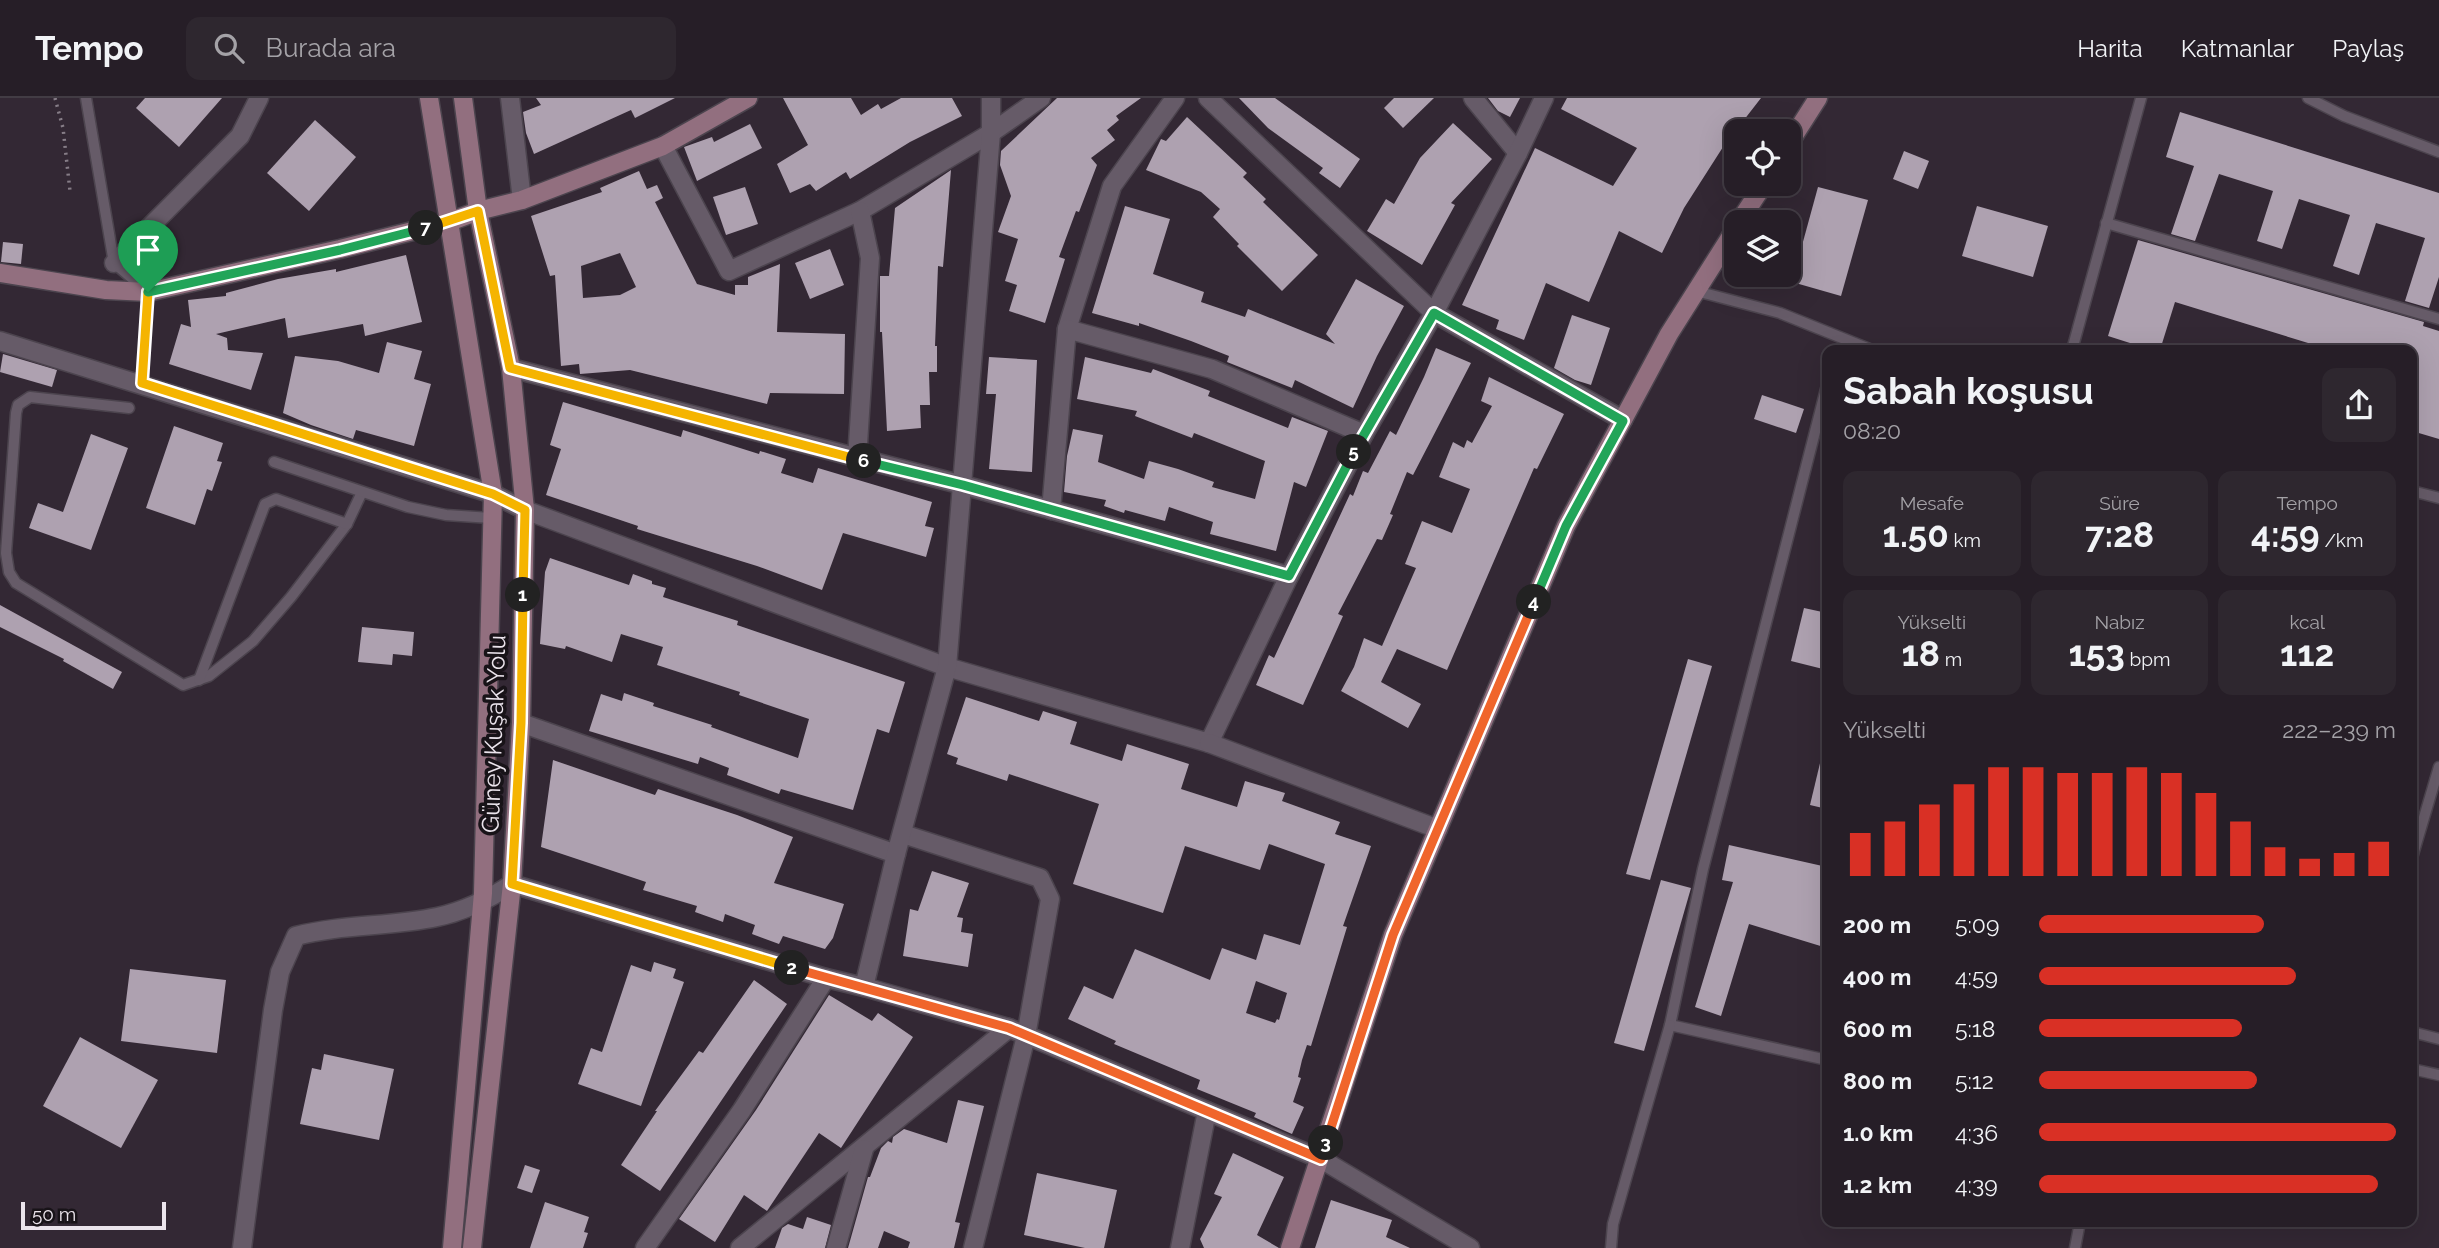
<!DOCTYPE html>
<html lang="tr">
<head>
<meta charset="utf-8">
<style>
	:root { --surface:#261e27; --page:#2e272f; --text:#f1f3f6; --muted:#a4a2a7; --line:#423c44; --accent:#d93025 }
	body { margin:0; font-family:Raleway,sans-serif; background:var(--page); color:var(--text); height:100vh; display:flex; flex-direction:column; font-size:26px; white-space:nowrap }
	* { box-sizing:border-box; margin:0 }
	p { font-size:23px; color:var(--muted) }
	.icon { flex:none; width:38px; height:38px; fill:none; stroke:currentColor; stroke-width:2; stroke-linecap:round; stroke-linejoin:round }
	.map { position:relative; flex:1; overflow:hidden }
	.panel { position:absolute; left:1822px; top:247px; width:595px; height:882px; display:flex; flex-direction:column; background:var(--surface); border-radius:14px; box-shadow:0 7px 28px #0002,0 0 0 2px var(--line) }
	.panel>* { flex:none }
	.fabs { position:absolute; left:1724px; top:21px; display:grid; gap:14px }
	.fabs a { display:grid; place-items:center; width:77px; height:77px; border-radius:14px; background:var(--surface); box-shadow:0 7px 28px #0002,0 0 0 2px var(--line); font-size:35px }
	.scale { position:absolute; left:21px; bottom:18px; width:145px; box-sizing:border-box; padding-left:7px; border:4px solid #ebe4ec; border-top:0; font-size:19px; line-height:24px; white-space:nowrap; color:#ebe4ec; -webkit-text-stroke:5px #181318; paint-order:stroke }
	.pin { position:absolute; display:grid; place-items:center; width:60px; height:60px; color:#fff; margin:-72px -30px; border-radius:50% 50% 50% 0; rotate:-45deg; box-shadow:0 0 7px #0007 }
	.pin .icon { rotate:45deg }
	.km { position:absolute; width:35px; height:35px; margin:-18px; border-radius:50%; background:#222; color:#fff; font-size:19px; line-height:35px; text-align:center }
	.round { display:grid; place-items:center; flex:none; width:74px; height:74px; border-radius:14px; background:var(--page) }
	.overview { display:flex; align-items:center; justify-content:space-between; height:119px; padding:0 21px }
	h1 { font-size:38px; font-weight:700; line-height:52px }
	.stats { display:grid; grid-template-columns:repeat(3,1fr); gap:10px; height:119px; padding:7px 21px }
	.stats div { display:grid; align-content:center; border-radius:14px; background:var(--page); text-align:center }
	.stats b { font-size:35px; font-weight:700 }
	.stats small { font-size:19px; font-weight:400 }
	.stats p { font-size:19px }
	.chart { height:196px; padding:14px 21px }
	.chart p { display:flex; justify-content:space-between }
	.chart svg { width:100%; height:126px; margin-top:7px; stroke:var(--accent); stroke-width:6 }
	ul { padding:0 21px; list-style:none; font-size:23px }
	li { display:grid; grid-template-columns:112px 84px 1fr; align-items:center; height:52px }
	li i { height:18px; border-radius:9px; background:var(--accent) }
	header { display:flex; align-items:center; gap:42px; box-sizing:border-box; height:98px; padding:0 35px; background:var(--surface); border-bottom:2px solid var(--line) }
	header strong { font-size:33px }
	nav { display:flex; gap:38px; margin-inline-start:auto; font-size:24px }
	.search { width:490px; height:63px; background:var(--page); display:flex; align-items:center; gap:18px; box-sizing:border-box; padding:0 24px; border-radius:14px; color:var(--muted); font-size:26px }
	.map>svg:first-child { display:block }
</style>
</head>
<body>
<header>
<strong>Tempo</strong>
<div class="search"><svg class="icon" aria-label="search" viewBox="0 0 24 24"><circle cx="10" cy="10" r="6"/><path d="M15 15l6 6"/></svg>Burada ara</div>
<nav><a>Harita</a><a>Katmanlar</a><a>Paylaş</a></nav>
</header>
<div class="map">
<svg width="2439" height="1150" viewBox="0 0 2439 1150">
	<rect width="100%" height="100%" fill="#332834"/>
	<!-- building -->
	<g fill="#aea1b0" fill-rule="evenodd">
		<polygon points="145,0 222,0 179,49 136,10"/>
		<polygon points="536,0 675,0 635,20 631,12 534,56 526,35 523,14 541,7"/>
		<polygon points="783,0 851,0 861,17 878,6 881,11 901,0 952,0 962,18 910,44 850,81 846,74 816,93 810,86 790,95 777,66 808,47"/>
		<polygon points="1057,0 1141,0 1116,18 1119,22 1107,32 1115,42 1091,60 1097,67 1079,114 1076,113 1059,159 1065,161 1045,225 1009,213 1017,187 1005,183 1018,141 998,134 1011,98 1000,67 1001,53"/>
		<polygon points="1239,0 1275,0 1360,61 1340,90 1319,75 1323,70 1268,30"/>
		<polygon points="1394,0 1434,0 1403,30 1384,10"/>
		<polygon points="1488,0 1520,0 1510,19 1498,13"/>
		<polygon points="1567,0 1761,0 1723,49 1684,110 1662,155 1619,133 1589,204 1546,185 1524,242 1496,231 1499,222 1462,207 1535,50 1613,88 1637,50 1561,11"/>
		<polygon points="2180,14 2439,95 2439,179 2429,210 2405,203 2425,140 2376,125 2359,177 2333,168 2350,117 2299,101 2282,151 2257,143 2273,93 2219,76 2195,143 2171,136 2194,68 2166,59"/>
		<polygon points="1187,19 1247,75 1243,79 1266,101 1263,104 1318,157 1282,193 1237,148 1239,146 1213,119 1220,111 1201,94 1146,72 1161,41 1166,43"/>
		<polygon points="315,22 356,59 309,113 267,75"/>
		<polygon points="1453,25 1492,61 1451,105 1455,107 1422,167 1367,133 1386,101 1394,106 1420,60"/>
		<polygon points="750,26 762,50 697,83 684,49 712,39 714,44"/>
		<polygon points="1904,53 1929,63 1918,91 1893,81"/>
		<polygon points="951,72 943,169 938,168 935,248 937,248 937,274 929,274 930,307 920,307 921,330 887,333 882,234 880,234 880,178 889,178 895,110"/>
		<path d="M639 73 647 91 657 87 663 100 655 104 697 186 735 197V187H748V179L780 166 777 234 845 236 844 296 770 295 767 306 630 272 580 276 579 266 561 268 555 177 550 178 531 118 602 94 600 90ZM620 155 636 189 620 197 583 200 581 168Z"/>
		<polygon points="745,89 758,126 726,137 713,99"/>
		<polygon points="1818,89 1868,102 1841,198 1792,184"/>
		<polygon points="1125,108 1170,121 1153,176 1204,194 1201,204 1245,219 1248,211 1335,246 1326,236 1356,181 1404,208 1377,258 1353,310 1295,282 1292,290 1227,264 1229,258 1191,243 1139,225 1139,228 1092,215"/>
		<polygon points="1977,108 2048,128 2033,179 1962,158"/>
		<polygon points="2138,142 2424,224 2423,228 2439,233 2439,341 2412,333 2412,252 2331,252 2175,204 2160,252 2152,252 2108,238"/>
		<polygon points="3,144 23,146 21,166 1,164"/>
		<polygon points="830,151 844,187 810,201 795,165"/>
		<polygon points="406,157 422,224 365,238 363,226 288,240 285,220 216,236 227,240 228,252 263,255 251,292 169,266 181,226 191,229 188,202 226,198 226,195 278,181 336,171 336,174"/>
		<polygon points="1572,217 1610,230 1591,287 1575,282 1554,270"/>
		<polygon points="387,244 422,253 414,281 431,286 414,348 356,332 353,341 311,327 283,315 295,258 338,263 379,275"/>
		<polygon points="1436,250 1471,265 1413,377 1407,374 1390,416 1393,417 1382,442 1377,441 1338,516 1343,518 1303,607 1256,587 1269,557 1274,560 1350,396 1353,398 1363,373 1368,375 1390,333 1396,337 1424,279"/>
		<polygon points="3,256 57,272 52,289 0,274"/>
		<polygon points="989,259 1037,262 1032,374 989,371 996,296 986,296"/>
		<polygon points="1085,259 1151,275 1153,271 1210,293 1208,298 1288,330 1292,319 1328,333 1306,389 1294,384 1276,453 1210,436 1213,424 1169,409 1165,423 1125,412 1124,415 1104,408 1106,402 1064,394 1067,358 1073,331 1103,337 1098,364 1144,381 1149,363 1178,371 1214,384 1212,389 1255,401 1265,363 1194,335 1192,340 1135,318 1137,313 1077,301"/>
		<polygon points="1489,279 1564,316 1537,371 1534,370 1447,572 1397,551 1381,584 1421,606 1408,630 1341,593 1354,569 1364,540 1382,548 1416,470 1405,466 1422,423 1452,435 1470,391 1439,379 1453,344 1464,350 1467,342 1472,345 1492,308 1481,303"/>
		<polygon points="1762,297 1804,311 1796,335 1754,321"/>
		<polygon points="563,304 681,339 683,332 759,356 760,353 786,361 781,375 813,385 818,370 932,404 925,428 934,430 926,459 843,435 822,492 757,468 637,431 638,428 546,397 561,351 550,347"/>
		<polygon points="174,328 223,345 217,363 222,364 212,393 207,391 195,427 146,410"/>
		<polygon points="91,336 128,350 91,452 29,430 38,405 63,414"/>
		<polygon points="550,460 629,487 633,476 652,483 652,486 666,490 663,499 738,523 737,527 905,584 889,635 877,631 853,712 781,691 779,696 727,677 729,670 700,659 698,666 589,633 601,596 622,603 624,595 654,605 653,608 712,627 711,629 798,660 809,621 739,597 740,594 657,567 663,549 621,536 612,564 566,548 565,551 540,546 545,474"/>
		<polygon points="0,507 122,574 113,591 63,563 64,561 0,529"/>
		<polygon points="1804,510 1827,515 1827,572 1791,563"/>
		<polygon points="362,529 414,534 412,558 393,556 392,567 358,564"/>
		<polygon points="1688,561 1712,568 1650,782 1626,776"/>
		<path d="M966 599 1039 623 1043 613 1077 624 1070 646 1122 663 1127 646 1189 666 1181 691 1237 709 1245 683 1285 695 1282 703 1340 724 1335 736 1371 748 1343 828 1347 829 1311 948 1307 947 1302 962 1298 979 1301 980 1293 1004 1304 1009 1292 1036 1254 1019 1256 1015 1197 991 1200 982 1114 946 1116 943 1068 921 1084 888 1113 901 1135 851 1210 882 1222 850 1256 862 1264 836 1300 847 1325 766 1269 746 1260 772 1185 748 1163 815 1073 786 1099 706 1009 676 1007 683 956 666 958 660 947 656ZM1256 883 1287 895 1279 922 1277 921 1275 925 1246 915Z"/>
		<polygon points="1821,661 1827,661 1827,711 1810,707"/>
		<polygon points="553,662 655,697 658,691 737,717 793,739 774,785 844,806 833,840 825,851 783,838 779,846 752,836 755,827 725,816 723,824 695,814 697,808 643,792 646,784 541,749"/>
		<polygon points="1729,747 1827,769 1827,850 1749,826 1721,918 1695,909 1733,784 1722,782"/>
		<polygon points="932,773 969,785 957,819 963,820 961,834 973,836 968,869 903,858 910,811 918,813"/>
		<polygon points="1661,782 1691,790 1644,953 1614,945"/>
		<polygon points="654,864 676,871 673,880 684,884 641,1008 578,986 591,950 602,954 631,867 651,874"/>
		<polygon points="130,871 226,882 217,955 121,943"/>
		<polygon points="754,882 787,906 660,1093 621,1067 657,1013 655,1013 699,953 703,955"/>
		<polygon points="829,897 872,923 878,915 913,939 841,1050 819,1035 767,1113 744,1097 715,1144 679,1121 756,1012"/>
		<polygon points="80,939 158,982 121,1050 43,1008"/>
		<polygon points="324,956 394,971 379,1042 300,1026 312,970 321,972"/>
		<polygon points="958,1002 984,1008 955,1124 960,1125 954,1150 908,1150 910,1144 884,1133 878,1150 848,1150 868,1079 870,1079 881,1050 888,1043 892,1045 893,1039 904,1031 947,1045"/>
		<polygon points="1233,1055 1284,1079 1257,1137 1279,1150 1204,1150 1200,1141 1222,1099 1214,1096"/>
		<polygon points="525,1067 540,1072 532,1095 517,1090"/>
		<polygon points="1037,1075 1117,1092 1104,1150 1085,1150 1024,1137"/>
		<polygon points="1331,1102 1392,1122 1386,1139 1410,1150 1315,1150"/>
		<polygon points="545,1104 589,1119 584,1134 588,1135 583,1150 530,1150"/>
		<polygon points="807,1119 831,1127 825,1150 775,1150 782,1130 788,1126 803,1131"/>
	</g>
	<g fill="none" stroke-linecap="round" stroke-linejoin="round">
		<defs>
			<g id="lane">
				<polyline points="86,0 114,165 148,194 142,285"/>
				<polyline points="2308,0 2344,18 2439,54"/>
				<polyline points="2106,125 2439,221"/>
				<polyline points="1696,193 1780,215 1872,252"/>
				<polyline points="2072,252 2141,0"/>
				<polyline points="1827,287 1703,771 1670,927 1827,962"/>
				<polyline points="129,310 30,299 18,307 16,315 6,455 9,474 16,485 183,587 209,578 253,543 291,499 347,426 362,394"/>
				<polyline points="274,364 408,409 446,417 491,420"/>
				<polyline points="2412,393 2439,400"/>
				<polyline points="199,582 265,406 276,401 347,426"/>
				<polyline points="2412,760 2439,669"/>
				<polyline points="2412,934 2439,941"/>
				<polyline points="2412,971 2439,977"/>
				<polyline points="1611,1150 1613,1126 1670,927"/>
				<polyline points="2075,1150 2080,1124"/>
			</g>
			<g id="street">
				<polyline points="510,0 522,102"/>
				<polyline points="1208,0 1434,215 1623,322"/>
				<polyline points="1473,0 1518,55"/>
				<polyline points="663,48 729,173 860,113 991,35 1041,0"/>
				<polyline points="114,165 240,38 259,0"/>
				<polyline points="1067,231 1112,88 1175,0"/>
				<polyline points="0,243 493,396 525,412 947,569 1209,645 1289,478 1364,336 1434,215 1518,55 1544,0"/>
				<polyline points="511,270 963,387 1289,478"/>
				<polyline points="857,361 870,160 860,113"/>
				<polyline points="1051,412 1067,231 1212,271 1364,336"/>
				<polyline points="521,625 896,756"/>
				<polyline points="1209,645 1438,731"/>
				<polyline points="903,736 1040,780 1050,801 1026,938 973,1150"/>
				<polyline points="864,889 1009,930 1321,1061 1470,1150"/>
				<path d="M242 1150 273 912 280 874 296 838C342 826 391 829 437 819 465 813 489 801 512 786L826 880 864 889 896 756 947 569 991 35V0"/>
				<polyline points="645,1150 742,1012 826,880"/>
				<polyline points="740,1150 1009,930"/>
				<polyline points="836,1150 864,1051"/>
				<polyline points="1180,1150 1207,1013"/>
			</g>
			<g id="secondary">
				<polyline points="429,0 493,396 483,795 452,1150"/>
				<polyline points="463,0 478,113 511,270 525,412 521,625 512,786 472,1150"/>
				<polyline points="1788,47 1818,0"/>
				<polyline points="1739,124 1764,86"/>
				<polyline points="0,175 106,192 148,194 340,151 449,124 478,113 522,102 663,48 748,0"/>
				<polyline points="1290,1150 1393,837 1566,428 1669,236 1736,130"/>
			</g>
		</defs>
		<!-- lane casing -->
		<use href="#lane" stroke="#4c444e" stroke-width="13"/>
		<!-- street casing -->
		<use href="#street" stroke="#4c444e" stroke-width="21"/>
		<!-- secondary casing -->
		<use href="#secondary" stroke="#4c444e" stroke-width="21"/>
		<!-- path -->
		<polyline stroke="#867d87" stroke-width="3.5" stroke-dasharray="2 5" stroke-linecap="butt" points="55,0 63,30 70,93"/>
		<!-- lane -->
		<use href="#lane" stroke="#665b68" stroke-width="10"/>
		<!-- street -->
		<use href="#street" stroke="#665b68" stroke-width="18"/>
		<!-- secondary -->
		<use href="#secondary" stroke="#926f7f" stroke-width="18"/>
	</g>
	<g fill="none" stroke-linecap="round" stroke-linejoin="round">
		<defs>
			<polyline id="split-1" points="148,194 142,285 493,396 525,412 523,497"/>
			<polyline id="split-2" points="523,497 521,625 512,786 792,870"/>
			<polyline id="split-3" points="792,870 1009,930 1321,1061 1326,1045"/>
			<polyline id="split-4" points="1326,1045 1393,837 1534,504"/>
			<polyline id="split-5" points="1354,354 1434,215 1623,323 1566,428 1534,504"/>
			<polyline id="split-6" points="864,363 963,387 1289,478 1354,354"/>
			<polyline id="split-7" points="426,130 478,113 510,270 864,363"/>
			<polyline id="split-8" points="148,194 340,152 426,130"/>
		</defs>
		<!-- split-1 casing -->
		<use href="#split-1" stroke="#fff" stroke-width="14"/>
		<!-- split-2 casing -->
		<use href="#split-2" stroke="#fff" stroke-width="14"/>
		<!-- split-3 casing -->
		<use href="#split-3" stroke="#fff" stroke-width="14"/>
		<!-- split-4 casing -->
		<use href="#split-4" stroke="#fff" stroke-width="14"/>
		<!-- split-5 casing -->
		<use href="#split-5" stroke="#fff" stroke-width="14"/>
		<!-- split-6 casing -->
		<use href="#split-6" stroke="#fff" stroke-width="14"/>
		<!-- split-7 casing -->
		<use href="#split-7" stroke="#fff" stroke-width="14"/>
		<!-- split-8 casing -->
		<use href="#split-8" stroke="#fff" stroke-width="14"/>
		<!-- split-1 -->
		<use href="#split-1" stroke="#f5b400" stroke-width="9"/>
		<!-- split-2 -->
		<use href="#split-2" stroke="#f5b400" stroke-width="9"/>
		<!-- split-3 -->
		<use href="#split-3" stroke="#f0652b" stroke-width="9"/>
		<!-- split-4 -->
		<use href="#split-4" stroke="#f0652b" stroke-width="9"/>
		<!-- split-5 -->
		<use href="#split-5" stroke="#22a559" stroke-width="9"/>
		<!-- split-6 -->
		<use href="#split-6" stroke="#22a559" stroke-width="9"/>
		<!-- split-7 -->
		<use href="#split-7" stroke="#f5b400" stroke-width="9"/>
		<!-- split-8 -->
		<use href="#split-8" stroke="#22a559" stroke-width="9"/>
	</g>
	<g text-anchor="middle" stroke-width="7" stroke-linejoin="round" paint-order="stroke">
		<!-- street labels -->
		<g font-size="24" fill="#ebe4ec" stroke="#181318">
			<text transform="translate(494 636) rotate(-88)" y="8">Güney Kuşak Yolu</text>
		</g>
	</g>
</svg>
<div class="fabs">
<a><svg class="icon" aria-label="locate" viewBox="0 0 24 24"><circle cx="12" cy="12" r="6"/><path d="M12 2v4M12 18v4M2 12h4M18 12h4"/></svg></a>
<a><svg class="icon" aria-label="layers" viewBox="0 0 24 24"><path d="M12 4l9 5-9 5-9-5zM3 14l9 5 9-5"/></svg></a>
</div>
<div class="scale">50 m</div>
<div class="pin" style="left:148px;top:194px;background:#1e9e55"><svg class="icon" aria-label="arrive" viewBox="0 0 24 24"><path d="M6 21V4h12l-3 4 3 4H6"/></svg></div>
<b class="km" style="left:523px;top:497px">1</b>
<b class="km" style="left:792px;top:870px">2</b>
<b class="km" style="left:1326px;top:1045px">3</b>
<b class="km" style="left:1534px;top:504px">4</b>
<b class="km" style="left:1354px;top:354px">5</b>
<b class="km" style="left:864px;top:363px">6</b>
<b class="km" style="left:426px;top:130px">7</b>
<section class="panel">
<div class="overview"><div><h1>Sabah koşusu</h1><p>08:20</p></div><a class="round"><svg class="icon" aria-label="share" viewBox="0 0 24 24"><path d="M12 15V3M7 8l5-5 5 5M5 13v7h14v-7"/></svg></a></div>
<div class="stats">
<div><p>Mesafe</p><b>1.50<small> km</small></b></div>
<div><p>Süre</p><b>7:28</b></div>
<div><p>Tempo</p><b>4:59<small> /km</small></b></div>
</div>
<div class="stats">
<div><p>Yükselti</p><b>18<small> m</small></b></div>
<div><p>Nabız</p><b>153<small> bpm</small></b></div>
<div><p>kcal</p><b>112</b></div>
</div>
<div class="chart"><p><span>Yükselti</span>222–239 m</p>
<svg viewBox="0 0 160 44" preserveAspectRatio="none"><path d="M5 44V29M15 44V25M25 44V19M35 44V12M45 44V6M55 44V6M65 44V8M75 44V8M85 44V6M95 44V8M105 44V15M115 44V25M125 44V34M135 44V38M145 44V36M155 44V32"/></svg>
</div>
<ul>
<li><b>200 m</b>5:09<i style="width:63%"></i></li>
<li><b>400 m</b>4:59<i style="width:72%"></i></li>
<li><b>600 m</b>5:18<i style="width:57%"></i></li>
<li><b>800 m</b>5:12<i style="width:61%"></i></li>
<li><b>1.0 km</b>4:36<i style="width:100%"></i></li>
<li><b>1.2 km</b>4:39<i style="width:95%"></i></li>
</ul>
</section>
</div>
</body>
</html>
